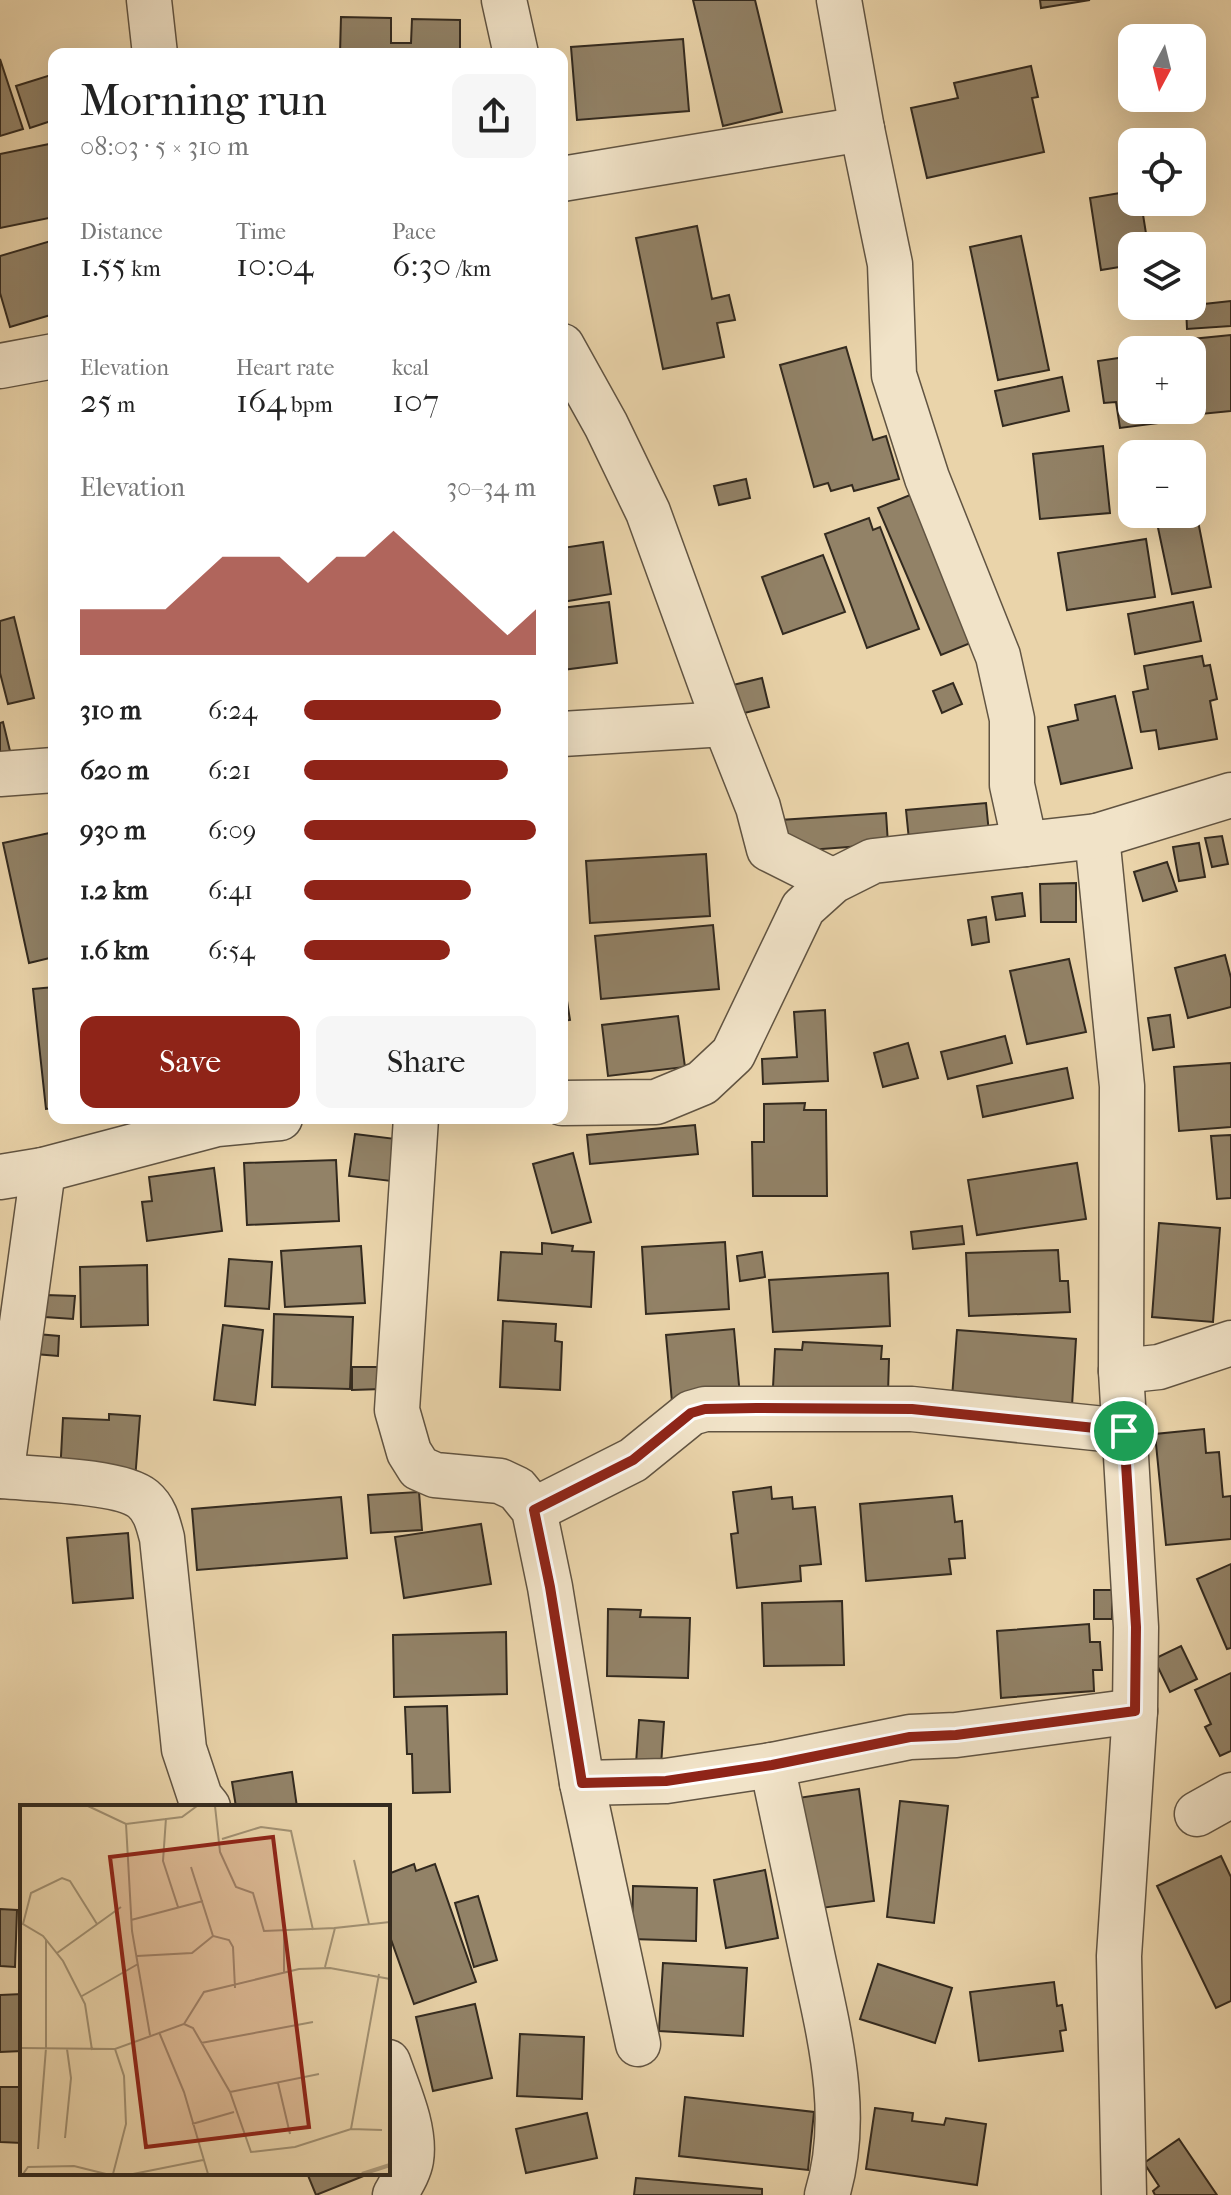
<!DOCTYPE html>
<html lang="en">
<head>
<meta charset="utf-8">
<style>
	:root { --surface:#fff; --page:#f6f6f6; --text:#222; --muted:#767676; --accent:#8f2418 }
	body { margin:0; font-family:"IM FELL French Canon",serif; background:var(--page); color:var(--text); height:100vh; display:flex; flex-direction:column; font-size:30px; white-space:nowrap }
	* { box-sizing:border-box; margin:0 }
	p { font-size:26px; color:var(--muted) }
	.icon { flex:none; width:44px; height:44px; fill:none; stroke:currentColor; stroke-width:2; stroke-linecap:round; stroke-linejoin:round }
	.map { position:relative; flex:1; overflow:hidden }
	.details { position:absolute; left:48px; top:48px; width:520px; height:1076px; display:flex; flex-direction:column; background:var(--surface); border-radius:16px; box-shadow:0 8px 32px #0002 }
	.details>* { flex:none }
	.needle { width:52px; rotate:187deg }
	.fabs { position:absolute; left:1118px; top:24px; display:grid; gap:16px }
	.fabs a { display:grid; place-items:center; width:88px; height:88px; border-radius:16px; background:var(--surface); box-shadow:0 8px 32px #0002; font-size:40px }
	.pin { position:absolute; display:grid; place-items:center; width:68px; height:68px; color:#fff; margin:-34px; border:4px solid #fff; border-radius:50%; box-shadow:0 2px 8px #0007 }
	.round { display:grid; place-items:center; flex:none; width:84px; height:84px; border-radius:16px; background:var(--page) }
	.headline { display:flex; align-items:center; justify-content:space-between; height:136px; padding:0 32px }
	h1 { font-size:44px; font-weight:600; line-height:60px }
	.figures { display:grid; grid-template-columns:repeat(3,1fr); gap:12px; height:136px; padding:8px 32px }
	.figures div { display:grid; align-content:center }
	.figures b { font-size:34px; font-weight:600 }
	.figures small { font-size:22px; font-weight:400 }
	.figures p { font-size:22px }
	.chart { height:224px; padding:16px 32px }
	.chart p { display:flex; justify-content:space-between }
	.chart svg { width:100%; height:144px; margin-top:8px; fill:var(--accent); opacity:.7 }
	.action { display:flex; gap:16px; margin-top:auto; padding:16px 32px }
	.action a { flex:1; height:92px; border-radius:16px; background:var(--accent); color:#fff; font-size:32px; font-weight:600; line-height:92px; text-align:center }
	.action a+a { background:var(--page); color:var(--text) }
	ul { padding:0 32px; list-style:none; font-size:26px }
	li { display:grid; grid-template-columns:128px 96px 1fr; align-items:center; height:60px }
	li i { height:20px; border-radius:10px; background:var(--accent) }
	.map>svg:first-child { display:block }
</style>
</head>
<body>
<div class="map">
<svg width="1231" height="2195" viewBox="0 0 1231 2195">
	<rect width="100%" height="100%" fill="#ead4aa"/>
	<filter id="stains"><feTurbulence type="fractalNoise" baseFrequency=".0025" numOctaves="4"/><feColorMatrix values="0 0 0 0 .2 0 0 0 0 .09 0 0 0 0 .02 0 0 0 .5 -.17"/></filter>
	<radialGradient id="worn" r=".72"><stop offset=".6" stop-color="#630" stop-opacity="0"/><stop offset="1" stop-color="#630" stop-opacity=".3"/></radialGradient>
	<!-- building -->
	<g fill="#928267" stroke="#332a1f" stroke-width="2">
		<polygon points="693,0 755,0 782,112 723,126"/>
		<polygon points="1040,0 1090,0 1041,8"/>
		<polygon points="341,17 391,18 391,43 411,43 412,19 460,20 460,54 340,54"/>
		<polygon points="683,39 689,111 577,120 571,47"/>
		<polygon points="0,59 23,129 0,136"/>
		<polygon points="1031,66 1038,97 1032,98 1044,152 927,178 911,108 958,98 954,83"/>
		<polygon points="54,74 54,120 30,128 16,86"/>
		<polygon points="54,143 54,217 0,228 0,154"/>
		<polygon points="1132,191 1132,202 1141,202 1148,246 1132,246 1132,265 1101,270 1090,198"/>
		<polygon points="697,226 712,299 729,295 735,320 717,323 724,357 663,369 636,238"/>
		<polygon points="1021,236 1049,370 998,380 970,247"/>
		<polygon points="54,240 54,314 10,327 0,293 0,256"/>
		<polygon points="1231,301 1231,326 1187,329 1186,306"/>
		<polygon points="1231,335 1231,411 1191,415 1192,350 1183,350 1182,340"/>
		<polygon points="846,347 873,440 886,436 899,479 854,491 852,485 831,491 828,483 814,487 780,365"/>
		<polygon points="1132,356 1132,410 1173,410 1175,421 1120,428 1116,402 1104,403 1098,361"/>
		<polygon points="1062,377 1069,411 1003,426 995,391"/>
		<polygon points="1103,446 1110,513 1040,519 1033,454"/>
		<polygon points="746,479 750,498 719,505 714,486"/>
		<polygon points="910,495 973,642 941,655 878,508"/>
		<polygon points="1197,516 1211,587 1172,594 1157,523"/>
		<polygon points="869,518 873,530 880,527 919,629 867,648 825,534"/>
		<polygon points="1146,539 1155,597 1067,610 1058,553"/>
		<polygon points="603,542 611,594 562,602 562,548"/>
		<polygon points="823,555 845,612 783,634 762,577"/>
		<polygon points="609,602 617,663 562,670 562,608"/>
		<polygon points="1193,602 1201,641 1135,654 1128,614"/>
		<polygon points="14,617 34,698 8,704 0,673 0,621"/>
		<polygon points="1202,656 1204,666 1210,665 1217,699 1210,701 1217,739 1159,749 1156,730 1141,732 1133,692 1148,689 1144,666"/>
		<polygon points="762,678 769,707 740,714 733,685"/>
		<polygon points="953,683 962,704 942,713 933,691"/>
		<polygon points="1115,696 1132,768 1061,784 1048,727 1078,720 1075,705"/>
		<polygon points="3,722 10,751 0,753 0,723"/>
		<polygon points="986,803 989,833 909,840 906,810"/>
		<polygon points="886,813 888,844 782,852 780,820"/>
		<polygon points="54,832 54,957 29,963 3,843"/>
		<polygon points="1222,836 1228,864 1212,867 1205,838"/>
		<polygon points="1199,843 1205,877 1179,881 1173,847"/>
		<polygon points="706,854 710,916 590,923 586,861"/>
		<polygon points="1167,862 1177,891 1143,901 1134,872"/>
		<polygon points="1076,883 1076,922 1041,922 1040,884"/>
		<polygon points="1022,893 1025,916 996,920 992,897"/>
		<polygon points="986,917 989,942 972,945 968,920"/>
		<polygon points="713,925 719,989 601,999 595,936"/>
		<polygon points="1225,955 1231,978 1231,1007 1188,1018 1175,968"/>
		<polygon points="1069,959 1086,1032 1027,1044 1010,971"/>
		<polygon points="562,969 570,1020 562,1021"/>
		<polygon points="54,987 54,1108 46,1109 33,989"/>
		<polygon points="825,1010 828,1081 763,1084 762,1059 797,1057 794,1012"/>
		<polygon points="1170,1015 1174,1047 1153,1050 1148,1018"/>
		<polygon points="678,1016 685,1067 608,1076 602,1025"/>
		<polygon points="1005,1036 1012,1063 948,1079 941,1052"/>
		<polygon points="908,1043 918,1078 883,1087 874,1053"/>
		<polygon points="1231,1063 1231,1127 1179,1131 1174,1067"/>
		<polygon points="1067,1068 1073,1098 983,1117 977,1086"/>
		<polygon points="805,1103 804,1110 826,1110 827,1196 753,1196 752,1142 764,1142 764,1104"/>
		<polygon points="695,1125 698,1154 590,1164 587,1135"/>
		<polygon points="355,1134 396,1139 391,1181 349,1176"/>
		<polygon points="1231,1135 1231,1198 1217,1199 1211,1136"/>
		<polygon points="573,1153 591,1222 552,1233 533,1164"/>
		<polygon points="336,1160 339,1221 247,1225 244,1163"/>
		<polygon points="1077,1163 1086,1219 977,1235 968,1180"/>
		<polygon points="214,1168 222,1231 147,1241 142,1202 152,1201 149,1177"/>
		<polygon points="1159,1223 1220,1228 1213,1322 1152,1317"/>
		<polygon points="962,1226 964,1244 913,1249 911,1232"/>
		<polygon points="725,1242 729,1309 646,1314 642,1247"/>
		<polygon points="542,1243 573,1246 572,1251 594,1252 591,1307 498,1300 501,1252 542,1254"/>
		<polygon points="361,1246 365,1303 285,1307 281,1251"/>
		<polygon points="1058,1250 1060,1281 1068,1281 1070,1312 969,1316 966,1253"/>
		<polygon points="762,1252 765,1277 740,1281 737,1256"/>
		<polygon points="229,1259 272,1262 269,1309 225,1306"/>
		<polygon points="147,1265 148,1325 81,1327 80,1267"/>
		<polygon points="888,1273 890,1326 773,1332 769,1280"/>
		<polygon points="46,1295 75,1296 73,1319 45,1317"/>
		<polygon points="274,1314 353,1317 350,1389 272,1387"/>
		<polygon points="503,1321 556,1324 555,1341 562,1342 560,1390 500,1387"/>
		<polygon points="223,1325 263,1330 255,1405 214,1400"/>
		<polygon points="734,1329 740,1396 672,1402 666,1335"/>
		<polygon points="957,1330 1076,1339 1072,1406 952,1398"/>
		<polygon points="37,1334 59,1336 58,1356 35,1354"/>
		<polygon points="803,1342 882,1346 881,1359 889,1359 888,1393 773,1387 775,1349 802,1350"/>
		<polygon points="352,1367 381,1367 382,1389 352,1390"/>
		<polygon points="109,1414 140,1416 135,1480 60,1475 63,1418 109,1420"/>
		<polygon points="1204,1429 1206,1453 1219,1452 1223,1497 1231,1496 1231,1539 1166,1545 1155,1434"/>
		<polygon points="771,1487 772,1499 792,1497 793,1509 815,1507 821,1564 800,1566 801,1581 737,1588 731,1534 738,1533 733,1492"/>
		<polygon points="419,1492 422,1530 371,1533 368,1495"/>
		<polygon points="952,1496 955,1522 962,1521 965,1558 949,1559 951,1574 866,1581 860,1504"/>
		<polygon points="341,1497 347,1558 197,1570 192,1509"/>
		<polygon points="481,1524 491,1584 404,1598 395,1537"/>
		<polygon points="128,1533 133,1598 73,1603 67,1538"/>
		<polygon points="1231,1564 1231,1648 1227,1649 1197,1579"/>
		<rect x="1094" y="1590" width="18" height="29"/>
		<polygon points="842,1601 844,1665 764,1666 762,1603"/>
		<polygon points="608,1609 641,1610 640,1617 690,1618 688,1678 607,1676"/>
		<polygon points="1089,1624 1090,1642 1100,1642 1102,1670 1093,1670 1094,1691 1001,1698 997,1631"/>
		<polygon points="506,1632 507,1694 394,1697 393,1635"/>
		<polygon points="1181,1646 1197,1679 1170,1692 1154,1659"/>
		<polygon points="1231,1673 1231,1751 1220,1756 1205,1727 1211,1724 1195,1690"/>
		<polygon points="447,1706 450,1792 413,1793 412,1754 407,1754 405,1707"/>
		<polygon points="639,1720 664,1722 660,1780 635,1778"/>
		<polygon points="292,1772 297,1807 236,1807 232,1782"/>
		<polygon points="859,1789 874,1901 814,1909 798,1798"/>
		<polygon points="900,1801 948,1806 934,1923 887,1917"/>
		<polygon points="1221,1856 1231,1877 1231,2001 1216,2008 1157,1886"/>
		<polygon points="414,1864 416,1871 435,1864 476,1982 414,2004 388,1931 388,1874"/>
		<polygon points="765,1870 778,1938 726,1948 714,1880"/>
		<polygon points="633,1886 697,1888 696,1941 632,1939"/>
		<polygon points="478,1896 497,1960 474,1967 455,1903"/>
		<polygon points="0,1909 17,1910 15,1967 0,1966"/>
		<polygon points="663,1963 747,1968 743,2036 659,2031"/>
		<polygon points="878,1964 952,1988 935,2043 860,2019"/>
		<polygon points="1054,1982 1057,2006 1062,2005 1066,2030 1060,2031 1063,2051 979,2061 970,1992"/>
		<polygon points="22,1994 22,2051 0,2052 0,1995"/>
		<polygon points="475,2004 492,2078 433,2091 416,2017"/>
		<polygon points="520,2034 584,2037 582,2099 517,2096"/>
		<polygon points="0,2087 22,2087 22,2143 0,2142"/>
		<polygon points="685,2097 814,2112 808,2170 679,2156"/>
		<polygon points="875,2108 913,2113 912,2121 944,2125 946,2118 986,2124 977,2185 866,2169"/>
		<polygon points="587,2113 597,2158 526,2173 516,2129"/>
		<polygon points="1179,2139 1217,2195 1155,2195 1153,2191 1159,2186 1144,2163"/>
		<polygon points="307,2173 371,2173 316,2195"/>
		<polygon points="636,2178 762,2189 762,2195 634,2195"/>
	</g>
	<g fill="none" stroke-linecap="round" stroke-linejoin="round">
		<defs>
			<g id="minor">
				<polyline points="149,0 155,54"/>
				<polyline points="504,0 516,54"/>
				<polyline points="839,0 862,129 890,264 894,375 927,478 998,656 1012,719 1012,785 1025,844"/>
				<polyline points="562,179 862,129"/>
				<polyline points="562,346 606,425 648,512 725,724 758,807 769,849 833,881"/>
				<polyline points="0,366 54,356"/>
				<polyline points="562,734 725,724"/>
				<polyline points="0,774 54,770"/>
				<polyline points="1097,836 1122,1086 1121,1371 1136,1627 1135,1711 1119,1956 1124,2195"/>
				<polyline points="562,1103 656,1102 702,1083 733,1054 803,908 833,881 873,861 1097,836 1231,795"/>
				<polyline points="416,1118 397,1410 409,1452 419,1468 435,1475 500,1481 517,1489 534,1510 550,1587 582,1783 638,2044"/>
				<polyline points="0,1177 43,1170 217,1124 280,1118"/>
				<polyline points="1121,1371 1159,1367 1231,1343"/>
				<path d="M0 1476C32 1479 120 1480 143 1499 155 1509 158 1523 162 1538L184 1749 200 1797 208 1807"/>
				<polyline points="1,1476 43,1170"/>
				<polyline points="534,1510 633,1460 691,1413 705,1409 912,1409 1124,1431"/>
				<path d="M772 1765C785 1826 798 1888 811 1949 828 2030 852 2114 827 2195"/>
				<polyline points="582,1783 666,1781 772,1765 910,1737 956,1735 1135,1711"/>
				<polyline points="1197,1814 1231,1795"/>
				<path d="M388 2062C398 2091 416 2129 411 2160 409 2172 401 2184 395 2195"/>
			</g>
		</defs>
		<!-- minor casing -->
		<use href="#minor" stroke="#615442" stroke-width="47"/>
		<!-- minor -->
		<use href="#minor" stroke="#f1e3c8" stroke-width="44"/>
	</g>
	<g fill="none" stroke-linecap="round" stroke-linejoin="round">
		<defs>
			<polygon id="route" points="756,1408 912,1409 1124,1431 1136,1627 1135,1711 956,1735 910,1737 772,1765 666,1781 582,1783 550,1587 534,1510 633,1460 691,1413 705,1409"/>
		</defs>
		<!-- route casing -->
		<use href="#route" stroke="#fff" stroke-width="16"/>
		<!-- route -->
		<use href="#route" stroke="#8f2418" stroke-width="10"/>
	</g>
	<!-- overview -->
	<g transform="translate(20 1805)">
		<rect width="370" height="370" fill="#ead4aa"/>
		<path fill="none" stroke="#ac9a7b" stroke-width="4" d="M342 369 370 360"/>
		<path fill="none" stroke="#a19072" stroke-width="2" d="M68 1 106 19 162 12 177 1M195 1 200 47 216 82 233 88 244 126 315 123M146 13 143 56 158 102M106 19 112 126 130 230M202 34 241 22 271 26 293 125M334 55 349 119M171 62 193 131 209 135 213 142 215 183M111 115 183 96M37 148 101 102M117 151 172 148 193 131M305 162 315 123 370 117M264 168V127M62 191 118 159M164 219 173 223 210 287 231 347 275 342 331 324 362 325M139 227 164 287 188 369M181 238 293 217M0 243 95 244 164 219 184 187 279 164 310 163 370 174M72 245 65 199 43 156 23 131 3 119 11 88 42 73 50 76 77 119M258 278 270 329M210 287 299 269M172 319 214 307M331 324 359 169M45 333 51 273 47 244M18 344 26 243V134M3 369 8 362 54 361 86 369M93 369 106 319 104 271 95 244M113 369 183 355"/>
		<path fill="#8f2418" fill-opacity="0.15" stroke="#8f2418" stroke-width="4" d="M253 32 289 322 126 342 90 52Z"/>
		<rect width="370" height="370" fill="none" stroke="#332a1f" stroke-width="4"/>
	</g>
	<rect width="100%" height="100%" filter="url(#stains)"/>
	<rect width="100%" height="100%" fill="url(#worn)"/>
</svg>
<div class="fabs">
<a><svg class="needle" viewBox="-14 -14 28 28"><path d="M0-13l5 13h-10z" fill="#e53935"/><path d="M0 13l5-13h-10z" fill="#767676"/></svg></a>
<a><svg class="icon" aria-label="locate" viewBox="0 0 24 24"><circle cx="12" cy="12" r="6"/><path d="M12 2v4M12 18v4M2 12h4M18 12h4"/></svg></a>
<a><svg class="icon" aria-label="layers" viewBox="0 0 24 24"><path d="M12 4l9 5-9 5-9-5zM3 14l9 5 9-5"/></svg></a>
<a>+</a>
<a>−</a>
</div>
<div class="pin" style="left:1124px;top:1431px;background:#1e9e55"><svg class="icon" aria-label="arrive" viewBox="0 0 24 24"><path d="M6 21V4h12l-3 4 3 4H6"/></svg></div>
<section class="details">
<div class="headline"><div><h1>Morning run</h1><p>08:03 · 5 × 310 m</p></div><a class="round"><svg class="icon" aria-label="share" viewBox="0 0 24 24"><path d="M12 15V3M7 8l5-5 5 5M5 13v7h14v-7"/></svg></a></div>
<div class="figures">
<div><p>Distance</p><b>1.55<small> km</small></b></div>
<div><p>Time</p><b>10:04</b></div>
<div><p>Pace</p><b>6:30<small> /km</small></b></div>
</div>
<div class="figures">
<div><p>Elevation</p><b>25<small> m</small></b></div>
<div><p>Heart rate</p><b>164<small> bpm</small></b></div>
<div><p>kcal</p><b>107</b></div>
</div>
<div class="chart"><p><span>Elevation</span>30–34 m</p>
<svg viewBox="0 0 160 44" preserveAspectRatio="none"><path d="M0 44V30L10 30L20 30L30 30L40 22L50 14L60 14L70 14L80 22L90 14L100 14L110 6L120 14L130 22L140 30L150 38L160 30V44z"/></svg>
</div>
<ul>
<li><b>310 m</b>6:24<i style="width:85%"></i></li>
<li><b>620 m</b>6:21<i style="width:88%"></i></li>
<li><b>930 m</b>6:09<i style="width:100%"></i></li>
<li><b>1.2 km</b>6:41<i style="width:72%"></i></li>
<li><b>1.6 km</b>6:54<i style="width:63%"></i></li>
</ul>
<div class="action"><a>Save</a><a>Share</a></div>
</section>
</div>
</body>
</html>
